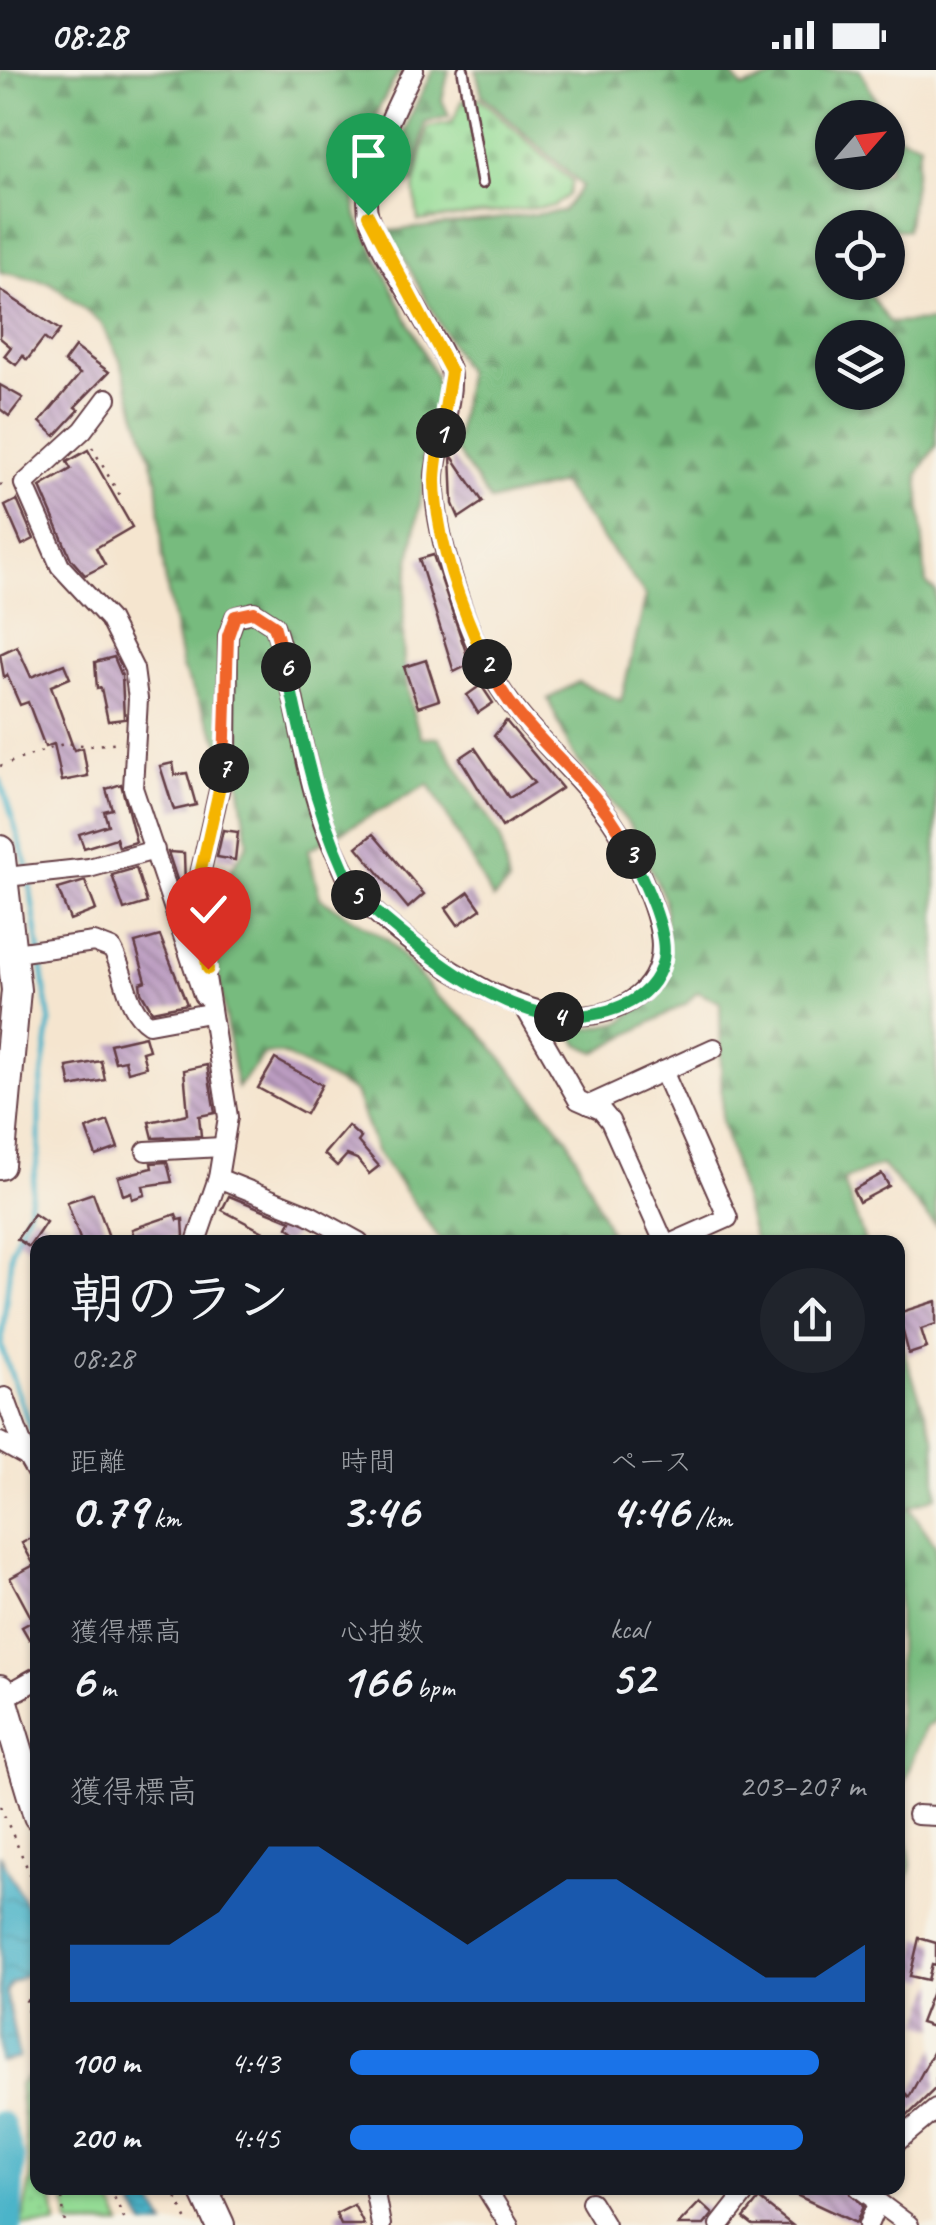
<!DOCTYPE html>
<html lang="ja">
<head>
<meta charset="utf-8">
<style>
	:root { --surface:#171b24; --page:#20242c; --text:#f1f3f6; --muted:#9ea1a6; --accent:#1a73e8 }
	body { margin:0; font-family:Caveat,"Klee One",sans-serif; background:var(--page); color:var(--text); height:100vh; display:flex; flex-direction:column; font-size:38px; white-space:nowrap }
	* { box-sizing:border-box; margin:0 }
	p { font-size:32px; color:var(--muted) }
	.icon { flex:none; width:55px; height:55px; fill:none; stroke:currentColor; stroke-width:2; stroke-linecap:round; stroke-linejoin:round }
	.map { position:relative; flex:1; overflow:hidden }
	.sheet { position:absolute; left:30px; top:1165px; width:875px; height:960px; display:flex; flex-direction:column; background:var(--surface); border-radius:20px; box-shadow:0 2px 8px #0004 }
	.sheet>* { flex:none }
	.needle { width:65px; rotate:62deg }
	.fabs { position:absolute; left:815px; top:30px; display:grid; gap:20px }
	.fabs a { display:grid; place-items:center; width:90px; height:90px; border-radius:50%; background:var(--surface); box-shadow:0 2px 8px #0004; font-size:50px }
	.pin { position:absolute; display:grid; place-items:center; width:85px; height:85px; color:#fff; margin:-102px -42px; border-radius:50% 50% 50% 0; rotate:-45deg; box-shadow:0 0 10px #0007 }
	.pin .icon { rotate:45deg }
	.km { position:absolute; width:50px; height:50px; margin:-25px; border-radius:50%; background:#222; color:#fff; font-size:28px; line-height:50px; text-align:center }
	.round { display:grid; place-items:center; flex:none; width:105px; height:105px; border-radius:52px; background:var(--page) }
	.overview { display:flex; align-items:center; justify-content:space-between; height:170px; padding:0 40px }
	h1 { font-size:55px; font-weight:700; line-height:75px }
	.figures { display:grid; grid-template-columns:repeat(3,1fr); gap:15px; height:170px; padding:10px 40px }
	.figures div { display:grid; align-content:center }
	.figures b { font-size:50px; font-weight:700 }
	.figures small { font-size:28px; font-weight:400 }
	.figures p { font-size:28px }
	.chart { height:280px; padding:20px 40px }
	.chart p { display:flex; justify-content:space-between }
	.chart svg { width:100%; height:180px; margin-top:10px; fill:var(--accent); opacity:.7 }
	ul { padding:0 40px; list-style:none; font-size:32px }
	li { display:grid; grid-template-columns:160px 120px 1fr; align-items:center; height:75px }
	li i { height:25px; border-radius:12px; background:var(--accent) }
	.status { display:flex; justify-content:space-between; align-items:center; height:70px; padding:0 50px; background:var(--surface); direction:ltr }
	.status svg { height:28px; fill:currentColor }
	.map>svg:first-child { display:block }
</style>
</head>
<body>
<div class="status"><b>08:28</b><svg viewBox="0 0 49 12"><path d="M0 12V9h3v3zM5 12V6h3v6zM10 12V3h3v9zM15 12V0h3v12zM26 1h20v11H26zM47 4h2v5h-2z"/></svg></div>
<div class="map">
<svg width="936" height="2155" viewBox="0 0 936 2155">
	<defs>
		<pattern id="grass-dots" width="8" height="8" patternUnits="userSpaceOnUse" patternTransform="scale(2.5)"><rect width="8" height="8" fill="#94db95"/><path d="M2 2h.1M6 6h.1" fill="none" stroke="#81bc81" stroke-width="1.8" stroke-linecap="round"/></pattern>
		<pattern id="forest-firs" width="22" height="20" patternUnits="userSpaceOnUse" patternTransform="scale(2.5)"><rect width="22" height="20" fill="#77bb7e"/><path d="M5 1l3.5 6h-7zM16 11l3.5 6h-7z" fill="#649767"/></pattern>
		<pattern id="cemetery-stones" width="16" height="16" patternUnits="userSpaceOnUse" patternTransform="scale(2.5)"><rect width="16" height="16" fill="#94db95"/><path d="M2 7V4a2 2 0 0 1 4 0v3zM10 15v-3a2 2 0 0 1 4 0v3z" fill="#81bc81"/></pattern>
		<pattern id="water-ripples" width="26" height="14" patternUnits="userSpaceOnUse" patternTransform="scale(2.5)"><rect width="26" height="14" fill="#4bb4c9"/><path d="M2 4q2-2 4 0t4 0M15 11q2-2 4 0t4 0" fill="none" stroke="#4092a3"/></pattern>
		<pattern id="building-back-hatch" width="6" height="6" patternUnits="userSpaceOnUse" patternTransform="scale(2.5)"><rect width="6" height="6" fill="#bb9cc1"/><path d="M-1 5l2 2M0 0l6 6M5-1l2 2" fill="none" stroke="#9a7f9d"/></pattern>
	</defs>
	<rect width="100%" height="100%" fill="#f7f3e8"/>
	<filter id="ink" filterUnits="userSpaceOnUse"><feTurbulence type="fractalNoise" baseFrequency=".01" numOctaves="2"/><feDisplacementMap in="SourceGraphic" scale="20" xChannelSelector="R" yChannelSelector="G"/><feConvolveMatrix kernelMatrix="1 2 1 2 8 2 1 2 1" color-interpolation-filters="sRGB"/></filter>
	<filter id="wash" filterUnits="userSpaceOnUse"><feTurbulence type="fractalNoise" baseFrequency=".0048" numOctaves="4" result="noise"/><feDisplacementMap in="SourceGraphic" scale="40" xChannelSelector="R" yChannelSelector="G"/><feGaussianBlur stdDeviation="2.25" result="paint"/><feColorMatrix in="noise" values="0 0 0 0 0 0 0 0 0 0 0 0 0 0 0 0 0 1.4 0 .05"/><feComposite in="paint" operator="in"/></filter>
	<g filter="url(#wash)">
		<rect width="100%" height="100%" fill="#f5e5cf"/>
		<!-- grass -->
		<polygon fill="url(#grass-dots)" stroke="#6f7d60" stroke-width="2.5" points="25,2008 37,2044 38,2118 52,2118 56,2155 21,2155 31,2108 19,2015"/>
		<!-- forest -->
		<g fill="url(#forest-firs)" stroke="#606d54" stroke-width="2.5" fill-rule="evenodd">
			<path d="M0 0H401C374 41 350 94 356 144L435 306C440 332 432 355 429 381 415 479 383 571 421 667L439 668 500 767 509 813 493 829 429 714 308 780 320 828 388 870 437 926 479 960 568 1069 614 1172H442L376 1081 355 1022 282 984H265L237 1018 207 838 248 773 239 711 182 598 164 502 157 408 120 290 101 253 51 213 0 202Z"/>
			<polygon points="433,0 449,0 442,30 449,46 425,53 415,108 408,116 396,99 410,47"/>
			<path d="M476 0H729L742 18 795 0H860L885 47 832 48V102H888V52L895 65 920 73 907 160 832 158V212L862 213 890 253 936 251V376L918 404 926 513 936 522V1156L882 1095 843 1110 865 1172H755L722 1052 720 932 697 922 687 933 596 982 578 974 570 962 622 952 667 910 665 830 631 757 573 685 548 629 578 612 621 631 646 526 561 414 490 431 455 379 466 303 389 161 563 141 582 116 482 25ZM832 268H888V322H832Z"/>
			<polygon points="898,1267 935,1369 936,1427 909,1437 936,1476 936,1650 925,1658 900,1722 911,1798 898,1843"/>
		</g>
		<!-- cemetery -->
		<polygon fill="url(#cemetery-stones)" stroke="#6f7d60" stroke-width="2.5" points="480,28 572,112 568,125 554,136 418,151 414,117 428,57 452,52 463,30"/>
		<!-- green -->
		<polygon fill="#94db95" stroke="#6f7d60" stroke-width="2.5" points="65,2118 105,2118 122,2155 69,2155"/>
		<!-- water -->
		<g fill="url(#water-ripples)" stroke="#4a6a7a" stroke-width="2.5">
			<polygon points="0,1784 37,1857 37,1898 10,1914 6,1923 19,1988 0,1992"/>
			<polygon points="123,2118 145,2118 165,2155 145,2155"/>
		</g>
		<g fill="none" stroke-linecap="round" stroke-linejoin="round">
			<!-- stream -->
			<polyline stroke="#4bb4c9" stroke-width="5" points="0,709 27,795 50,953 39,1030 39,1081 28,1141 12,1178 1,1276 38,1379"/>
			<!-- river -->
			<polyline stroke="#4bb4c9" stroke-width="30" points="0,2056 10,2089 7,2155"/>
		</g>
		<g id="blocks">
			<!-- building -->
			<g fill="url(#building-back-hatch)">
				<polygon points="0,220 60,260 50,273 44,268 27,290 23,286 16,295 4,286 11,277 0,268"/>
				<polygon points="75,277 109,302 75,337 79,340 55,366 40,352 80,304 64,292"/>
				<polygon points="0,315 23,328 9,346 0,339"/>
				<polygon points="88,380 132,457 96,478 105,495 85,505 71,489 40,417 71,399 67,392"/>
				<polygon points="451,385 483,432 459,448 453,434"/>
				<polygon points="17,430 34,469 22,475 5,436"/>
				<polygon points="433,485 470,594 454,602 419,489"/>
				<polygon points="17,576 31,607 64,594 70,608 51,616 74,680 83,678 88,706 62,711 54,674 45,677 28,632 20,635 7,605 4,607 0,584"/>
				<polygon points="114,587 122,606 124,649 108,651 101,618 97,619 95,592"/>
				<polygon points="426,590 439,630 418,637 404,597"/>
				<polygon points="481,615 493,633 478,643 467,625"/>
				<polygon points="506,651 562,718 502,757 460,688 475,678 509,728 534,713 494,666"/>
				<polygon points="173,693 175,705 187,703 196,735 174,740 160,696"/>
				<polygon points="121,714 136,772 119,777 116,768 84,778 79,764 108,755 104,741 112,739 106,719"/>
				<polygon points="223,760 238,762 235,790 217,787"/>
				<polygon points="373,764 424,824 408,838 357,777"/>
				<polygon points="168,782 184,783 185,816 179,816"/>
				<polygon points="136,798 147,833 124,840 112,805"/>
				<polygon points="85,811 96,840 70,850 58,819"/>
				<polygon points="469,822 481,839 458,855 446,838"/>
				<polygon points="160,866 187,934 152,941 141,922 140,913 146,911 135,873"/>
				<polygon points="145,966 149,980 142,982 146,997 128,1002 125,990 115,992 110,974"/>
				<polygon points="275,989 322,1015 306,1044 258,1018"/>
				<polygon points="101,991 105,1010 71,1017 67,997"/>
				<polygon points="207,995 215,1043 199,1046 201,1066 153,1068 149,1052 188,1044 184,1000"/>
				<polygon points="108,1051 118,1078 96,1086 86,1059"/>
				<polygon points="348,1056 361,1068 358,1072 379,1096 369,1104 357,1089 347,1085 337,1096 324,1084"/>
				<polygon points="167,1092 172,1112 143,1116 145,1125 132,1129 131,1122 123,1125 118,1107 152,1098 151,1093"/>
				<polygon points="882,1104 889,1116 859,1132 853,1120"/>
				<polygon points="93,1123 109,1167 81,1172 67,1132"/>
				<polygon points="229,1126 291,1151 288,1157 296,1163 288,1172 268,1172 273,1167 222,1140"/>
				<polygon points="34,1144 46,1152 29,1177 17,1169"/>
				<polygon points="176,1144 178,1150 183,1149 184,1167 135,1172 132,1159"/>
				<polygon points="936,1231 936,1254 921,1259 927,1278 909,1284 898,1243"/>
				<polygon points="38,1465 38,1564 29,1569 22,1557 33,1551 10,1508 34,1495 22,1473"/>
				<polygon points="919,1868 936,1873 936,1896 932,1895 928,1910 910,1906"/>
				<polygon points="935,1914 936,1914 936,1958 920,1953"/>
				<polygon points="936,1977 936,2018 898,2055 898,2016 909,2027"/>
				<polygon points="781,2118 847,2118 863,2136 856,2153"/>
				<polygon points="759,2129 792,2155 753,2155 744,2148"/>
				<polygon points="700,2132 713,2144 704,2155 678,2155"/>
				<polygon points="354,2135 364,2155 341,2155 336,2144"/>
			</g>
		</g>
	</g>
	<g filter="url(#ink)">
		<use href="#blocks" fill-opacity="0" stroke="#643d44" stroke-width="2.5"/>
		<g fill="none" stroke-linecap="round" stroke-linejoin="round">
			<defs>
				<polyline id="service" points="463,0 482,113"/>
				<g id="minor">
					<polyline points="107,328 83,360 24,414 60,496 109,549 134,599 138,629 133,718 203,925"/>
					<polyline points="6,807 89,798 155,780"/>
					<path d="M15 883 94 872 112 879C126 902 125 939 149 954L209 943"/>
					<polyline points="525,938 578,1030 601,1040 610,1051 664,1172"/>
					<polyline points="663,1001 728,1148 674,1172"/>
					<polyline points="589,1035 714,978"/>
					<polyline points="146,1081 222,1077"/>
					<polyline points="218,1108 310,1145 359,1172"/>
					<path d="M196 1172 218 1108 228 1047 194 831 227 685 228 566 235 547 254 542 274 555C301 633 302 718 340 792 345 803 351 819 359 827 417 885 552 984 632 930 684 894 654 837 634 790 602 716 529 672 490 602 465 557 432 457 435 405 437 379 456 322 450 300 444 280 428 260 419 242 403 212 378 179 369 147 358 111 397 33 414 0"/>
					<polyline points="5,1327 27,1387"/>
					<polyline points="0,1372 27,1387 38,1406"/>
					<polyline points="917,1745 936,1746"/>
					<polyline points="898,2071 936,2039"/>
					<polyline points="374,2118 381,2155"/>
					<polyline points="486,2118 509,2155"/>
					<polyline points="859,2118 909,2155"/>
					<polyline points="591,2132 605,2155"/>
					<polyline points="720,2155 749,2118"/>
					<polyline points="868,2155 878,2132"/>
				</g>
				<polyline id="tertiary" points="2,1628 38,1608"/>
				<g id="trunk">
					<polyline points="0,780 16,920 0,1095"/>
					<polyline points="0,1619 38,1746"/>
					<polyline points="203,2118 220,2155"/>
				</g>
			</defs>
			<!-- service casing -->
			<use href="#service" stroke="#643d44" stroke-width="14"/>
			<!-- minor casing -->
			<use href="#minor" stroke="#643d44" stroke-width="22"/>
			<!-- tertiary casing -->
			<use href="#tertiary" stroke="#643d44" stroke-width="25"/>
			<!-- trunk casing -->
			<use href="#trunk" stroke="#643d44" stroke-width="32"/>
			<!-- path -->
			<g stroke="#643d44" stroke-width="2.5" stroke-dasharray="2.5 8" stroke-linecap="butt">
				<polyline points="92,377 121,428"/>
				<polyline points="0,414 8,420"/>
				<polyline points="0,696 66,673 90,676 119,672"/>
				<polyline points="0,1736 38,1822"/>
				<polyline points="33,1973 26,1931 38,1922"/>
				<polyline points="38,1975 33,1973 38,1995"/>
				<polyline points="61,2118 65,2155"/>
				<polyline points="110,2118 127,2155"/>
				<polyline points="172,2118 189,2155"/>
			</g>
			<!-- service -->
			<use href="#service" stroke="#fff" stroke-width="9"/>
			<!-- minor -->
			<use href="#minor" stroke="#fff" stroke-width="18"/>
			<!-- tertiary -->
			<use href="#tertiary" stroke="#fff" stroke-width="20"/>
			<!-- trunk -->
			<use href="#trunk" stroke="#fff" stroke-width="28"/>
		</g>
	</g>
	<g fill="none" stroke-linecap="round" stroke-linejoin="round" filter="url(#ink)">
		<defs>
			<polyline id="split-1" points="368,145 451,302 441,363"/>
			<path id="split-2" d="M441 363C439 378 435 395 435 411 436 471 462 540 487 594"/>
			<path id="split-3" d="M487 594C520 668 600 710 631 784"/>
			<path id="split-4" d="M559 947C598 947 652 937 663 890 669 861 643 811 631 784"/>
			<path id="split-5" d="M356 825C413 873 483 936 559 947"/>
			<path id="split-6" d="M286 597C305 682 316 746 356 825"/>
			<polyline id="split-7" points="224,698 228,566 235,546 254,542 274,555 286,597"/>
			<polyline id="split-8" points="208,899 194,831 224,698"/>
		</defs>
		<!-- split-1 casing -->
		<use href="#split-1" stroke="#fff" stroke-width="20"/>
		<!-- split-2 casing -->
		<use href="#split-2" stroke="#fff" stroke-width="20"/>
		<!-- split-3 casing -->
		<use href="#split-3" stroke="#fff" stroke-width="20"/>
		<!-- split-4 casing -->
		<use href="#split-4" stroke="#fff" stroke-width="20"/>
		<!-- split-5 casing -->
		<use href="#split-5" stroke="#fff" stroke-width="20"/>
		<!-- split-6 casing -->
		<use href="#split-6" stroke="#fff" stroke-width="20"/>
		<!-- split-7 casing -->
		<use href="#split-7" stroke="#fff" stroke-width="20"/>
		<!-- split-8 casing -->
		<use href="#split-8" stroke="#fff" stroke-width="20"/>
		<!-- split-1 -->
		<use href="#split-1" stroke="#f5b400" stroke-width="12"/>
		<!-- split-2 -->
		<use href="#split-2" stroke="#f5b400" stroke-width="12"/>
		<!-- split-3 -->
		<use href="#split-3" stroke="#f0652b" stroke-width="12"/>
		<!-- split-4 -->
		<use href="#split-4" stroke="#22a559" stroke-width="12"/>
		<!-- split-5 -->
		<use href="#split-5" stroke="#22a559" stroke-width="12"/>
		<!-- split-6 -->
		<use href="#split-6" stroke="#22a559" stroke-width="12"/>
		<!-- split-7 -->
		<use href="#split-7" stroke="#f0652b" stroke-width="12"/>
		<!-- split-8 -->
		<use href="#split-8" stroke="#f5b400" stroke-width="12"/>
	</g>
</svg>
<div class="fabs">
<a><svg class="needle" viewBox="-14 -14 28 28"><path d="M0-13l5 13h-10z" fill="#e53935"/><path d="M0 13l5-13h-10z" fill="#9ea1a6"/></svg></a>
<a><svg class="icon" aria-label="locate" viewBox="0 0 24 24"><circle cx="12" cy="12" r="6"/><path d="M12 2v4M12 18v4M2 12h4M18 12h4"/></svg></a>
<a><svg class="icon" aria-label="layers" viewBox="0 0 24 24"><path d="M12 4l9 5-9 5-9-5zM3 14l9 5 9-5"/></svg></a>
</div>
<div class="pin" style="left:368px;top:145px;background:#1e9e55"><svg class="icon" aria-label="arrive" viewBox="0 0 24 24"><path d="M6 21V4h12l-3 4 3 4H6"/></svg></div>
<div class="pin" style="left:208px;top:899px;background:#d93025"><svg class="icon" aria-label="check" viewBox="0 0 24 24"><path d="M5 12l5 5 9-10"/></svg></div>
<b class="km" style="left:441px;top:363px">1</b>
<b class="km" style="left:487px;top:594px">2</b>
<b class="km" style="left:631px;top:784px">3</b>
<b class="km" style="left:559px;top:947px">4</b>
<b class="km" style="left:356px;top:825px">5</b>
<b class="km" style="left:286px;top:597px">6</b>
<b class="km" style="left:224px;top:698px">7</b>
<section class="sheet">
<div class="overview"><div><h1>朝のラン</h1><p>08:28</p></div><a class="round"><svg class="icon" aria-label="share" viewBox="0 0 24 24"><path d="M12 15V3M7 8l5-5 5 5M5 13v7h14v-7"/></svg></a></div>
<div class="figures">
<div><p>距離</p><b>0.79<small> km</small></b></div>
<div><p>時間</p><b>3:46</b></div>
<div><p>ペース</p><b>4:46<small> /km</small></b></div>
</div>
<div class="figures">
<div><p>獲得標高</p><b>6<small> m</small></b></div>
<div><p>心拍数</p><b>166<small> bpm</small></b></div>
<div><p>kcal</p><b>52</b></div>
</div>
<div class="chart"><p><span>獲得標高</span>203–207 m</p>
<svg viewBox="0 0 160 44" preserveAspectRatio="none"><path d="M0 44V30L10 30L20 30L30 22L40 6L50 6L60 14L70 22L80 30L90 22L100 14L110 14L120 22L130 30L140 38L150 38L160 30V44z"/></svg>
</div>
<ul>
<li><b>100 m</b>4:43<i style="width:91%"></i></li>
<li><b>200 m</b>4:45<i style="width:88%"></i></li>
</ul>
</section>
</div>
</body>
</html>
